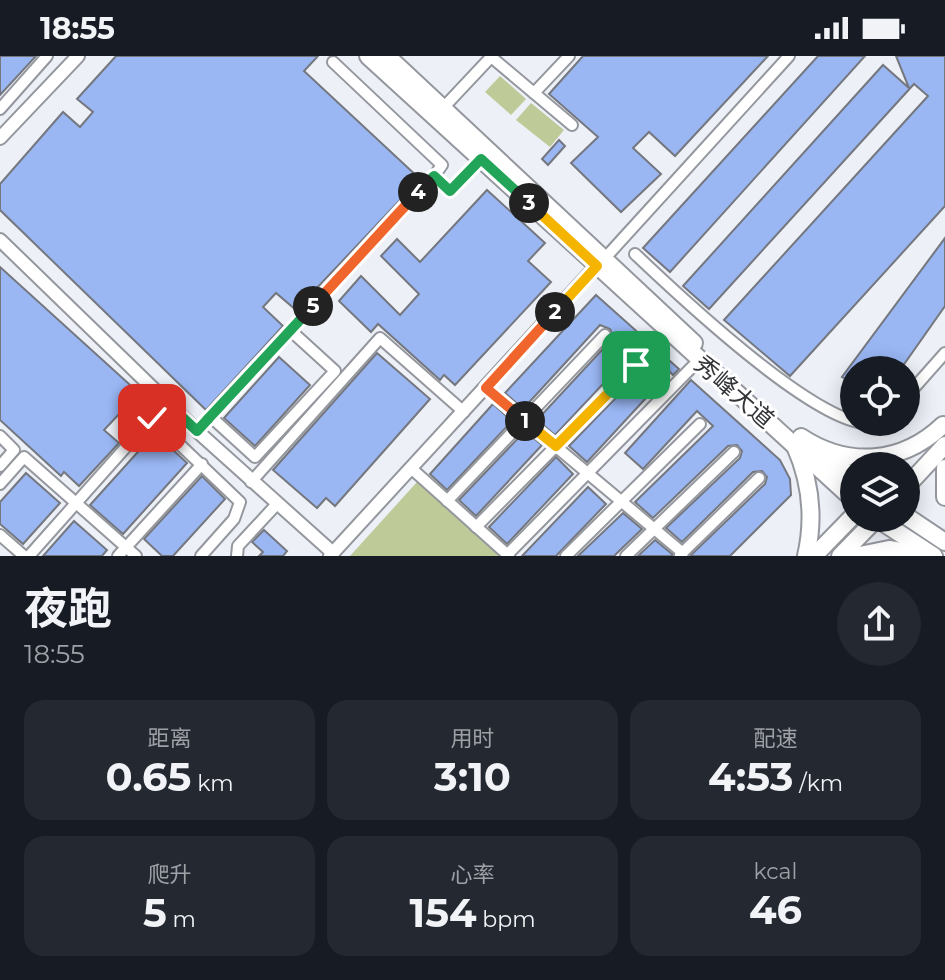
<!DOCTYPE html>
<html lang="zh">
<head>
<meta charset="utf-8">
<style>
	:root { --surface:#171b24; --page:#242831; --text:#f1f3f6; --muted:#9ea1a6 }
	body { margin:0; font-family:Montserrat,"Noto Sans SC",sans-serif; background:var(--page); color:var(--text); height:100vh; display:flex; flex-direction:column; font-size:30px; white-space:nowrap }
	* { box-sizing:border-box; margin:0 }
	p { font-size:26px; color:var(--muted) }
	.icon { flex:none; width:44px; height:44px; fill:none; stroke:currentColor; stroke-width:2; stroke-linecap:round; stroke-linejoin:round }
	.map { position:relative; height:500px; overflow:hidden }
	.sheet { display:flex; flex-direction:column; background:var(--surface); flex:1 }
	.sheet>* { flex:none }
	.tools { position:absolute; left:840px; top:300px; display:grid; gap:16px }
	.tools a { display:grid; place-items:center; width:80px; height:80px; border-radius:50%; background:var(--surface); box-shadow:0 4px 20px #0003; font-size:40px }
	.pin { position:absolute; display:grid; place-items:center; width:68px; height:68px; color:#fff; margin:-34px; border-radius:16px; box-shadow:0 4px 12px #0006 }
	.km { position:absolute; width:40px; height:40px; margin:-20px; border-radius:50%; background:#222; color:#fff; font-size:22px; line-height:40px; text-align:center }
	.round { display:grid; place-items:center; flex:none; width:84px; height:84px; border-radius:42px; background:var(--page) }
	.headline { display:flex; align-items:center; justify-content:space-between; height:136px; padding:0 24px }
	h1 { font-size:44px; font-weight:700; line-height:60px }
	.figures { display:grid; grid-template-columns:repeat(3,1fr); gap:12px; height:136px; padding:8px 24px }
	.figures div { display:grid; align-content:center; border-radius:20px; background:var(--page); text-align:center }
	.figures b { font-size:40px; font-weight:700 }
	.figures small { font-size:22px; font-weight:400 }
	.figures p { font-size:22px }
	.status { display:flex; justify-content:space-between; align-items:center; height:56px; padding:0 40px; background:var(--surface); direction:ltr }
	.status svg { height:22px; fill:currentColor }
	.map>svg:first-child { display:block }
</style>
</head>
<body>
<div class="status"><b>18:55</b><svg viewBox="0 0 49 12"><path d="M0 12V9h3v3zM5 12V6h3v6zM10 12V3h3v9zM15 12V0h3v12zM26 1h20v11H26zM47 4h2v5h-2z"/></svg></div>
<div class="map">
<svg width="945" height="500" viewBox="0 0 945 500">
	<rect width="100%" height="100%" fill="#edf0f7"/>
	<!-- green -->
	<g fill="#becb99">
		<polygon points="500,20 526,43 511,59 485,36"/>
		<polygon points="531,47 564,74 550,91 516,64"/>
		<polygon points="417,426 499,500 350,500"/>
	</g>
	<!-- building -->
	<g fill="#9ab7f4" stroke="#74777d" stroke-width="2">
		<polygon points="0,0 36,0 0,39"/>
		<polygon points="116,0 318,0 304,15 420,123 296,254 276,237 263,251 283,270 206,354 0,154 0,128 63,56 80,71 93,56 77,43"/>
		<polygon points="583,0 768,0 675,100 649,76 633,92 661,118 621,156 571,107 598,81 549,38"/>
		<polygon points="818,0 865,0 670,216 643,192"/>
		<polygon points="896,0 945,0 945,150 790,320 724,264 928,40 914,28 709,253 683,230 883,9 909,32"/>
		<polygon points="559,84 565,90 548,109 542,103"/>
		<polygon points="487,134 545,187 528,205 551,226 455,329 444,319 440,324 378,268 371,276 339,245 361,220 400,259 419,238 381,200 397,183 420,206"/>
		<polygon points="945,182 945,250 900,314 854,314 854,328 842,321"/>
		<polygon points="0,211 139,337 104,374 119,387 79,430 64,416 61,420 0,364"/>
		<polygon points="596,239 679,313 673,319 670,316 587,406 569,390 642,315 644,309 641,303 632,297 555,379 537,364 614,281 610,273 600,269 523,353 505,337"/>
		<polygon points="377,297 430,343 335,450 326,442 317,452 273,414"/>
		<polygon points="279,301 310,329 255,390 224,362"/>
		<polygon points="691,324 780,404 790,423 791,439 730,500 690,500 765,428 767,421 762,415 753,416 682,486 666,472 740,402 742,395 737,389 728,390 653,462 635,446 713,370 697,355 643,413 625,397"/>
		<polygon points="493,348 512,365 447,434 430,418"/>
		<polygon points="525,375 542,389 476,460 459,444"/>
		<polygon points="155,377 187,407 123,478 90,449"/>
		<polygon points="556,401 573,418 507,488 489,471"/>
		<polygon points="26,417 60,447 23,488 0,468 0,446"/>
		<polygon points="202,420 225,443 173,500 162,500 144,483"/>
		<polygon points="588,431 606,448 556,500 522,500"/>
		<polygon points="623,457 642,473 614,500 578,500"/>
		<polygon points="74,465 107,494 102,500 43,500"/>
		<polygon points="264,474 287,495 283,500 259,500 263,496 252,486"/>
		<polygon points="655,484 672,498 672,500 638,500"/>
	</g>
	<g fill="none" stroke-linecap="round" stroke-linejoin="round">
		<defs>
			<g id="minor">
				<polyline points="490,0 572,69"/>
				<polyline points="333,6 442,109 434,120"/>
				<polyline points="534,37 569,0"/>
				<polyline points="444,51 491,1"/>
				<polyline points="0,53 47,0"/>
				<path d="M635 198C672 233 829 383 876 366"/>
				<polyline points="606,201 789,0"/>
				<polyline points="486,332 683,497"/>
				<polyline points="906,341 945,297"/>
				<polyline points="210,360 255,401 335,315 290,274"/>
				<polyline points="152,362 240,446 234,463 201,500"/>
				<polyline points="197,375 434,120 450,135 481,103"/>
				<polyline points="0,380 14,394 0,410"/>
				<polyline points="412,413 509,500"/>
				<polyline points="251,426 380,282 464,356"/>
				<polyline points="0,428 24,401 136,500"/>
				<polyline points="447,445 605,279"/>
				<polyline points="476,471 636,309"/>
				<polyline points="0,479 24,500"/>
				<polyline points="507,499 698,305"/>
				<polyline points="680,499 759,422"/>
				<polyline points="29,500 166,346"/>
				<polyline points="118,500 202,408"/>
				<polyline points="237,500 238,490 276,449"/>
				<polyline points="566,500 700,368"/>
				<polyline points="626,500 734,396"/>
			</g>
			<g id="tertiary">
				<polyline points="0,82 78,0"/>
				<polyline points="0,184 197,375 333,497"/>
				<polyline points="330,500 601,205"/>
			</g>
			<g id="primary">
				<polyline points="368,0 854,444"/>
				<polyline points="387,0 694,287"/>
				<polyline points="814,391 854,422"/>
				<polyline points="906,460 945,486"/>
				<polyline points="876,462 934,500"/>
			</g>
			<g id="trunk">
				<path d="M801 381C848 412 902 408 943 369"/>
				<path d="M795 390C811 426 815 461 806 500"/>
				<polyline points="945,412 945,441"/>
				<polyline points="906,431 945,389"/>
				<polyline points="814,500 854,459"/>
				<polyline points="840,500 877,462"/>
				<polyline points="855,500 889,493 929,500"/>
			</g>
		</defs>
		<!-- minor casing -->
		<use href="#minor" stroke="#94979d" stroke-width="14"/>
		<!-- tertiary casing -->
		<use href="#tertiary" stroke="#94979d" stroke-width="16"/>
		<!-- primary casing -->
		<use href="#primary" stroke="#94979d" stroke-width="20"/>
		<!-- trunk casing -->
		<use href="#trunk" stroke="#94979d" stroke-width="20"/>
		<!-- minor -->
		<use href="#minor" stroke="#fff" stroke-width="10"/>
		<!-- tertiary -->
		<use href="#tertiary" stroke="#fff" stroke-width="12"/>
		<!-- primary -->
		<use href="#primary" stroke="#fff" stroke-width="16"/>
		<!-- trunk -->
		<use href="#trunk" stroke="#fff" stroke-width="16"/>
	</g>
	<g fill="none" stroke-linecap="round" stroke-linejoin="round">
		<defs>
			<polyline id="split-1" points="525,365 556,390 636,309"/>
			<polyline id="split-2" points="525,365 486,332 555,256"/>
			<polyline id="split-3" points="529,147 597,210 555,256"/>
			<polyline id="split-4" points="418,136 434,120 450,135 481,103 529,147"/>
			<polyline id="split-5" points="313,250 418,136"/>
			<polyline id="split-6" points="208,363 313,250"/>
			<polyline id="split-7" points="152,362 166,346 197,375 208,363"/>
		</defs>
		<!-- split-1 casing -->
		<use href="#split-1" stroke="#fff" stroke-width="16"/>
		<!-- split-2 casing -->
		<use href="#split-2" stroke="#fff" stroke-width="16"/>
		<!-- split-3 casing -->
		<use href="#split-3" stroke="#fff" stroke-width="16"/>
		<!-- split-4 casing -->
		<use href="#split-4" stroke="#fff" stroke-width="16"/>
		<!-- split-5 casing -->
		<use href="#split-5" stroke="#fff" stroke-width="16"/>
		<!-- split-6 casing -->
		<use href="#split-6" stroke="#fff" stroke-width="16"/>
		<!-- split-7 casing -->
		<use href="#split-7" stroke="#fff" stroke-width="16"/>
		<!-- split-1 -->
		<use href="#split-1" stroke="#f5b400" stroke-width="10"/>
		<!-- split-2 -->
		<use href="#split-2" stroke="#f0652b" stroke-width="10"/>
		<!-- split-3 -->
		<use href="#split-3" stroke="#f5b400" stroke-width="10"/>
		<!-- split-4 -->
		<use href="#split-4" stroke="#22a559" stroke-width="10"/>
		<!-- split-5 -->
		<use href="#split-5" stroke="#f0652b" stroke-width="10"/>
		<!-- split-6 -->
		<use href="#split-6" stroke="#22a559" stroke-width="10"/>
		<!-- split-7 -->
		<use href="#split-7" stroke="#22a559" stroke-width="10"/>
	</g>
	<g text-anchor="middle" stroke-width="6" stroke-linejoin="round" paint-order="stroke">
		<!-- street labels -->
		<g font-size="24" fill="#333437" stroke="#fff">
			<text transform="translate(734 336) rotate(41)" y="8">秀峰大道</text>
		</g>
	</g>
</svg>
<div class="tools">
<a><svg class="icon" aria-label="locate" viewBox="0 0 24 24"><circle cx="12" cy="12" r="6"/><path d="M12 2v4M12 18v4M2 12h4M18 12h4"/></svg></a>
<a><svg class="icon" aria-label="layers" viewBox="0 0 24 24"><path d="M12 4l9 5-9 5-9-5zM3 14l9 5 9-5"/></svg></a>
</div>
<div class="pin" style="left:636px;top:309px;background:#1e9e55"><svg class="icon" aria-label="arrive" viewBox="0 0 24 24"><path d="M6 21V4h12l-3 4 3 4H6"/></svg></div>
<div class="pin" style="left:152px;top:362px;background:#d93025"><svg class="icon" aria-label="check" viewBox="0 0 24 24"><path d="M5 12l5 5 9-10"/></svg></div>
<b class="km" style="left:525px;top:365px">1</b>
<b class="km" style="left:555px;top:256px">2</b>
<b class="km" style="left:529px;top:147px">3</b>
<b class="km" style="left:418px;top:136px">4</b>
<b class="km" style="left:313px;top:250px">5</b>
</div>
<section class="sheet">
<div class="headline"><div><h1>夜跑</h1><p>18:55</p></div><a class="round"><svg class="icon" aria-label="share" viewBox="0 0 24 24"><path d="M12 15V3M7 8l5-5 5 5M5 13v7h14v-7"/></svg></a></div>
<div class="figures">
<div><p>距离</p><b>0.65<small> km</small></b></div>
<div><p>用时</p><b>3:10</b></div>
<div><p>配速</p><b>4:53<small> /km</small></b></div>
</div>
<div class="figures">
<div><p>爬升</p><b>5<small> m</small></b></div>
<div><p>心率</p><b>154<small> bpm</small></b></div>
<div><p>kcal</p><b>46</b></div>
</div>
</section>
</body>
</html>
